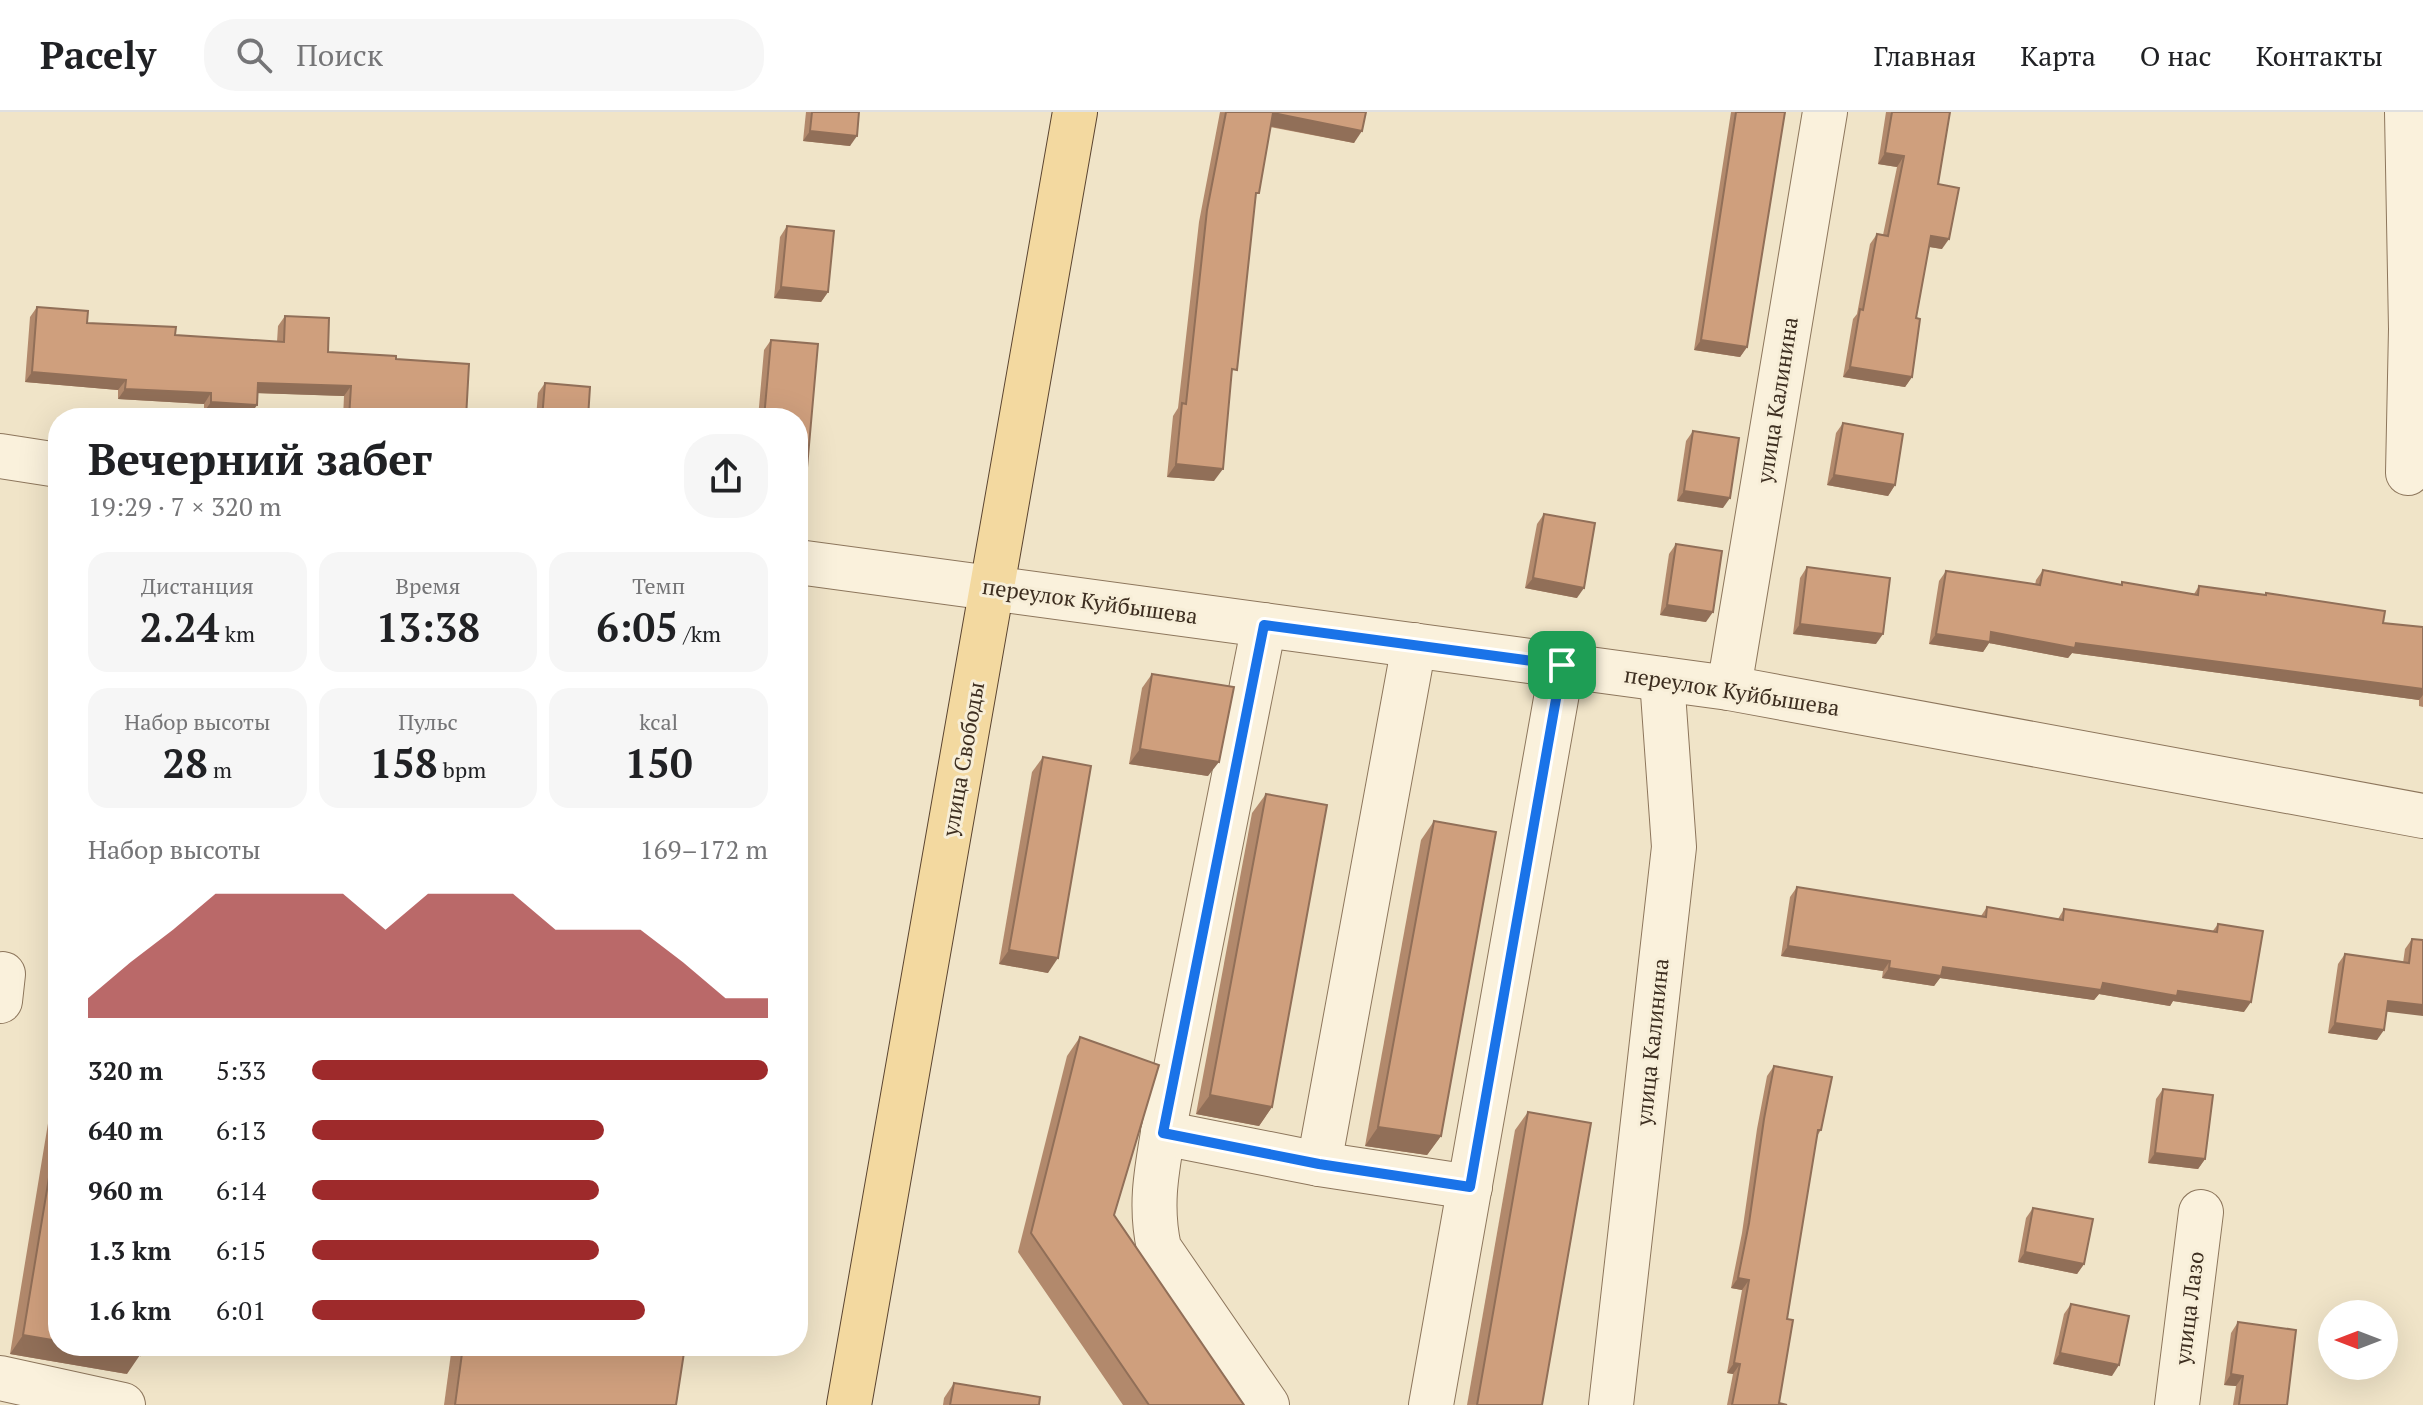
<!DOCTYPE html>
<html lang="ru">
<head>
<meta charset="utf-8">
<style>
	:root { --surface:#fff; --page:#f6f6f6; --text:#202124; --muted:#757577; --line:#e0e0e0; --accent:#9e2a2b }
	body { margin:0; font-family:"PT Serif",serif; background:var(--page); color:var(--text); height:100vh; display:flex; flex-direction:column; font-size:30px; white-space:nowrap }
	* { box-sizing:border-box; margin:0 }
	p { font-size:26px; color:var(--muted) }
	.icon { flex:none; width:44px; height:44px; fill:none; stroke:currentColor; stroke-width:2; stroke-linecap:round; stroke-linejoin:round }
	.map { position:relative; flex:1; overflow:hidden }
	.sheet { position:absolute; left:48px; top:296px; width:760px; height:948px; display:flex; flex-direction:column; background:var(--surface); border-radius:32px; box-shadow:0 8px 32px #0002 }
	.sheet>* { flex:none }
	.needle { width:52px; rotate:270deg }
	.buttons { position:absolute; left:2318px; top:1188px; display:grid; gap:16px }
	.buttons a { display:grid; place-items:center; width:80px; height:80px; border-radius:50%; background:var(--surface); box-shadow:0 8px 32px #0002; font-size:40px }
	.pin { position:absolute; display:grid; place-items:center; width:68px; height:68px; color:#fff; margin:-34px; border-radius:16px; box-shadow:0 4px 12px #0006 }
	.round { display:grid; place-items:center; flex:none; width:84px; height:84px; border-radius:32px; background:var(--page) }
	.head { display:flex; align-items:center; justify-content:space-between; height:136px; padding:0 40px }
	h1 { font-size:44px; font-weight:600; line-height:60px }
	.metrics { display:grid; grid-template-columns:repeat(3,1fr); gap:12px; height:136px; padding:8px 40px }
	.metrics div { display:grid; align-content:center; border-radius:20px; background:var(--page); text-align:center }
	.metrics b { font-size:40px; font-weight:600 }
	.metrics small { font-size:22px; font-weight:400 }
	.metrics p { font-size:22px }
	.chart { height:224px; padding:16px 40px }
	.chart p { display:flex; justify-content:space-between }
	.chart svg { width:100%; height:144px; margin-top:8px; fill:var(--accent); opacity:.7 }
	ul { padding:0 40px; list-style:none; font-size:26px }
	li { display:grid; grid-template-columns:128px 96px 1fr; align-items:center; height:60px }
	li i { height:20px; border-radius:10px; background:var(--accent) }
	header { display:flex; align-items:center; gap:48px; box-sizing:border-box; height:112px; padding:0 40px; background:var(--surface); border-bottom:2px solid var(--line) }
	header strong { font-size:38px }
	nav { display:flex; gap:44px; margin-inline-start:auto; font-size:28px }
	.search { width:560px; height:72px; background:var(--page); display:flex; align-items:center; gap:20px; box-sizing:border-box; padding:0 28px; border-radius:32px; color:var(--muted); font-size:30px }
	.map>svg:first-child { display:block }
</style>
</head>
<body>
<header>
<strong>Pacely</strong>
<div class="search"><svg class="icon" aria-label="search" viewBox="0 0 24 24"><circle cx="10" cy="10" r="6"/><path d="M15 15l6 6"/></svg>Поиск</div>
<nav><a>Главная</a><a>Карта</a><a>О нас</a><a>Контакты</a></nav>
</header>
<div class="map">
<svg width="2423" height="1293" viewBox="0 0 2423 1293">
	<rect width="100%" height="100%" fill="#f0e4c8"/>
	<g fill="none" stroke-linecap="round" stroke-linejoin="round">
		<defs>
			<g id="minor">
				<polyline points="2407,0 2411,217 2408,361"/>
				<polyline points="0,344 58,353"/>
				<polyline points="798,450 1729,576 2423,704"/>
				<path d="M1264 513 1163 1021C1156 1062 1150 1095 1159 1136L1267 1293"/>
				<polyline points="1729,576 1825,0"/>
				<polyline points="0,889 3,862"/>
				<polyline points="1163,1021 1319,1052 1470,1075"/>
				<polyline points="1319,1052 1414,533"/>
				<polyline points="0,1266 123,1293"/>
				<polyline points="1431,1293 1562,553"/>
				<polyline points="1611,1293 1674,735 1662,567"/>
				<polyline points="2177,1293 2201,1100"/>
			</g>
			<polyline id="major" points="849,1293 1075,0"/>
		</defs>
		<!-- minor casing -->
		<use href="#minor" stroke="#8d765c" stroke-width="46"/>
		<!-- major casing -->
		<use href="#major" stroke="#5b4430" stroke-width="46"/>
		<!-- minor -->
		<use href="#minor" stroke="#faf1dc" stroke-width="44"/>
		<!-- major -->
		<use href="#major" stroke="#f3d9a0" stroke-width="44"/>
	</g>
	<!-- wall -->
	<g fill="#b2896c">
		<polygon points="806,0 859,0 850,34 803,29"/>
		<polygon points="1220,0 1366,0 1354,31 1270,15 1255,86 1231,266 1214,369 1167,365 1173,304 1178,296 1199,110"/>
		<polygon points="1731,0 1785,0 1747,235 1740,245 1694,238"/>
		<polygon points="1886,0 1950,0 1938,72 1942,137 1929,135 1916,206 1912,265 1905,275 1843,265 1853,207 1857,202 1870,132 1877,122 1883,123 1897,55 1878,52"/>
		<polygon points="787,114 828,180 821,190 774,186 780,125"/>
		<polygon points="37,195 87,211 175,223 277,230 278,214 285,204 328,240 396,247 466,306 343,306 344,284 257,281 257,293 250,303 204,300 204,292 118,287 118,278 25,270 30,205"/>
		<polygon points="771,228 818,232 806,367 799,377 798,306 758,306 764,238"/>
		<polygon points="545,271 588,306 536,306 538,281"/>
		<polygon points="1843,311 1895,373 1888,384 1827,373 1836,321"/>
		<polygon points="1693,319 1723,396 1677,389 1686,329"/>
		<polygon points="1544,402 1577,486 1525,476 1537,412"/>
		<polygon points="1676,432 1706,510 1660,503 1669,442"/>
		<polygon points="1807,455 1876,532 1793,522 1800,466"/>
		<polygon points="2043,458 2120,473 2122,470 2194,482 2199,474 2265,483 2266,481 2383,511 2423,515 2423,595 2419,594 2419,588 2072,541 2068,546 1989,531 1983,540 1929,532 1939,469 1946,459 2035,473 2036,468"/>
		<polygon points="1152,562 1208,664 1129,652 1142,576"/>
		<polygon points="1043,645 1048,861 999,852 1032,660"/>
		<polygon points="1266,682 1272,995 1259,1014 1196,1002 1252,701"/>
		<polygon points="1434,709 1441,1024 1427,1043 1365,1034 1421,728"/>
		<polygon points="1797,775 1981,804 1987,795 2058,807 2064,797 2212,820 2218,812 2244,900 2173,889 2170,894 2099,882 2094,888 1940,866 1934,874 1882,866 1883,859 1781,844 1790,785"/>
		<polygon points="2412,827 2423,828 2387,900 2377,928 2328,921 2338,852 2345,842 2403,851 2405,837"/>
		<polygon points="1080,925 1114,1103 1244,1293 1123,1293 1018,1140 1067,944"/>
		<polygon points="1774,954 1821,1018 1817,1024 1787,1207 1779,1291 1787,1293 1727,1293 1733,1262 1727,1261 1742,1178 1731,1176 1742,1121 1757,1017 1767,964"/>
		<polygon points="58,974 58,1234 127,1262 10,1242 53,981"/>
		<polygon points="2163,977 2205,1047 2198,1057 2148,1051 2156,987"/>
		<polygon points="1528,1000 1542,1293 1467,1293 1515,1018"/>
		<polygon points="2033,1096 2084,1152 2077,1162 2018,1150 2026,1106"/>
		<polygon points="2071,1192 2112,1264 2053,1252 2064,1202"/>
		<polygon points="2238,1210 2287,1293 2233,1293 2236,1274 2224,1273 2231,1221"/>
		<polygon points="452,1234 685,1234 676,1293 444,1293"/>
		<polygon points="954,1271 1039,1293 943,1293 944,1286"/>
	</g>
	<!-- shaded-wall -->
	<g fill="#916f58">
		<polygon points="1273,1 1362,19 1354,31 1264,13"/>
		<polygon points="810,19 857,24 850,34 803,29"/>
		<polygon points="1885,41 1904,44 1897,55 1878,52"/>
		<polygon points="1931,124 1949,127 1942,137 1924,134"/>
		<polygon points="781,175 828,180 821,190 774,186"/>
		<polygon points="1701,228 1747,235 1740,245 1694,238"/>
		<polygon points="1850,255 1912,265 1905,275 1843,265"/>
		<polygon points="32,260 126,268 118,278 25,270"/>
		<polygon points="258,271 351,274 344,284 251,281"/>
		<polygon points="125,277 211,281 204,292 118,287"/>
		<polygon points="211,290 257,293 250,303 204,300"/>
		<polygon points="1176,352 1223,357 1214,369 1167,365"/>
		<polygon points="1834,363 1895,373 1888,384 1827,373"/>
		<polygon points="798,366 806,367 799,377 798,377"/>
		<polygon points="1684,379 1730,386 1723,396 1677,389"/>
		<polygon points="1533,466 1584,476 1577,486 1525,476"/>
		<polygon points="1667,493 1713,500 1706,510 1660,503"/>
		<polygon points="1800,512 1883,522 1876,532 1793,522"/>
		<polygon points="1991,520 2423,577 2423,583 2419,588 2072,541 2068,546 1989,531 1983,540 1929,532 1936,522"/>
		<polygon points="1140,637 1219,650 1208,664 1129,652"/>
		<polygon points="1788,834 1890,849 1883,859 1781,844"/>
		<polygon points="1009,838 1058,846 1048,861 999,852"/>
		<polygon points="1943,855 2178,879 2251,890 2244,900 2173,889 2170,894 2099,882 2094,888 1940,866 1934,874 1882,866 1889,856"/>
		<polygon points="2388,889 2423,893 2423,904 2381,899"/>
		<polygon points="2335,911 2384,918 2377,928 2328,921"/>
		<polygon points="1210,983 1272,995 1259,1014 1196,1002"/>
		<polygon points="1378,1015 1441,1024 1427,1043 1365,1034"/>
		<polygon points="2155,1041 2205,1047 2198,1057 2148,1051"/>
		<polygon points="2025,1140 2084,1152 2077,1162 2018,1150"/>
		<polygon points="1738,1166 1749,1168 1742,1178 1731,1176"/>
		<polygon points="23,1223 58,1229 58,1234 87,1234 140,1243 127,1262 10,1242"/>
		<polygon points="2060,1241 2119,1253 2112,1264 2053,1252"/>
		<polygon points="1734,1251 1740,1252 1733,1262 1727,1261"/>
		<polygon points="2231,1262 2243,1264 2236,1274 2224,1273"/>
	</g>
	<!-- building -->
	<g fill="#cf9f7d" stroke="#916f58" stroke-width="2">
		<polygon points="812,0 859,0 857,24 810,19"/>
		<polygon points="1226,0 1366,0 1362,19 1273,1 1259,81 1256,81 1237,258 1232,257 1223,357 1176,352 1182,291 1186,292 1207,98"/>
		<polygon points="1736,0 1785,0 1747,235 1701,228"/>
		<polygon points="1892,0 1950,0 1938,72 1959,76 1949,127 1931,124 1916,206 1920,207 1912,265 1850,255 1860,197 1863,198 1877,122 1888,124 1904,44 1885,41"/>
		<polygon points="787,114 834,119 828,180 781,175"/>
		<polygon points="37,195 88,199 87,211 176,215 175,223 284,230 285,204 329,206 328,240 396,244 396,247 469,252 466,306 349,306 351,274 258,271 257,293 211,290 211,281 125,277 126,268 32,260"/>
		<polygon points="771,228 818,232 806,367 798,366 798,306 764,306"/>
		<polygon points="545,271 590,275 588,306 542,306"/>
		<polygon points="1843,311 1903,322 1895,373 1834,363"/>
		<polygon points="1693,319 1739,326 1730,386 1684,379"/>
		<polygon points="1544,402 1595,411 1584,476 1533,466"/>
		<polygon points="1676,432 1722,439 1713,500 1667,493"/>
		<polygon points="1807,455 1890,466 1883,522 1800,512"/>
		<polygon points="2043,458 2122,473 2122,470 2198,483 2199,474 2266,483 2266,481 2385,499 2383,511 2423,515 2423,577 2076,531 2075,536 1991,520 1990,530 1936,522 1946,459 2040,473"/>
		<polygon points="1152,562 1234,575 1219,650 1140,637"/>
		<polygon points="1043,645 1091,654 1058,846 1009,838"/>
		<polygon points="1266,682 1327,693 1272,995 1210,983"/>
		<polygon points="1434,709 1496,720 1441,1024 1378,1015"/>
		<polygon points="1797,775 1986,805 1987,795 2063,808 2064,797 2217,820 2218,812 2263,819 2251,890 2178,879 2177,884 2103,871 2101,878 1943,855 1941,864 1889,856 1890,849 1788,834"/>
		<polygon points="2412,827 2423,828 2423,893 2388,889 2384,918 2335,911 2345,842 2409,851"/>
		<polygon points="1080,925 1159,953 1114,1103 1244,1293 1149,1293 1031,1121"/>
		<polygon points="1774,954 1832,965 1821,1018 1818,1018 1787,1207 1793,1208 1779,1291 1787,1293 1732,1293 1740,1252 1734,1251 1749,1168 1738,1166 1749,1111 1764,1007"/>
		<polygon points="2163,977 2213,983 2205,1047 2155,1041"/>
		<polygon points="1528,1000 1591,1011 1542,1293 1477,1293"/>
		<polygon points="58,1011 58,1229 23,1223"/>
		<polygon points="2033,1096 2093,1107 2084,1152 2025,1140"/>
		<polygon points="2071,1192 2129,1204 2119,1253 2060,1241"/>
		<polygon points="2238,1210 2296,1218 2287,1293 2239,1293 2243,1264 2231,1262"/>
		<polygon points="87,1234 141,1234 140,1243"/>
		<polygon points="463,1234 685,1234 676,1293 455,1293"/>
		<polygon points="954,1271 1040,1285 1039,1293 950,1293"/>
	</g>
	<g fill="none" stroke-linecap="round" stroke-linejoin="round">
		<defs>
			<polygon id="route" points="1264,513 1562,553 1470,1075 1319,1052 1163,1021"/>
		</defs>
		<!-- route casing -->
		<use href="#route" stroke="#fff" stroke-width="16"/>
		<!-- route -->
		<use href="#route" stroke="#1a73e8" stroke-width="10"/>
	</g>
	<g text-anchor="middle" stroke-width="6" stroke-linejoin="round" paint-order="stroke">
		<!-- street labels -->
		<g font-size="22" fill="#3d2e20" stroke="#f7eed8">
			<text transform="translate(1777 288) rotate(-81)" y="8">улица Калинина</text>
			<text transform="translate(1090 489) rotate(8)" y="8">переулок Куйбышева</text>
			<text transform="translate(1732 579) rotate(9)" y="8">переулок Куйбышева</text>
			<text transform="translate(963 647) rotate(-80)" y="8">улица Свободы</text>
			<text transform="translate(1652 930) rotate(-84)" y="8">улица Калинина</text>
			<text transform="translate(2189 1196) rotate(-83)" y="8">улица Лазо</text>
		</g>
	</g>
</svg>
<div class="buttons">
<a><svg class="needle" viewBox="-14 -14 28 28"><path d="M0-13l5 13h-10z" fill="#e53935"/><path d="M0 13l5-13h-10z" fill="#757577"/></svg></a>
</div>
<div class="pin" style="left:1562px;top:553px;background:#1e9e55"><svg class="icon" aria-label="arrive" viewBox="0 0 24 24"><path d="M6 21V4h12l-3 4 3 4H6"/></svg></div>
<section class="sheet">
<div class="head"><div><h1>Вечерний забег</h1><p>19:29 · 7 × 320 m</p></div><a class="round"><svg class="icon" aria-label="share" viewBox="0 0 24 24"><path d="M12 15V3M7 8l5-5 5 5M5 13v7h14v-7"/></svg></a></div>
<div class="metrics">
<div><p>Дистанция</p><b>2.24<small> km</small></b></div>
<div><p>Время</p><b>13:38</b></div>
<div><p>Темп</p><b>6:05<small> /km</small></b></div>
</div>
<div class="metrics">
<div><p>Набор высоты</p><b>28<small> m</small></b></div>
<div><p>Пульс</p><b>158<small> bpm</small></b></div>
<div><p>kcal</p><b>150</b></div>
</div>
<div class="chart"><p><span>Набор высоты</span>169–172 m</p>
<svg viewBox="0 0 160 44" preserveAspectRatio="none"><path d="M0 44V38L10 27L20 17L30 6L40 6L50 6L60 6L70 17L80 6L90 6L100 6L110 17L120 17L130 17L140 27L150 38L160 38V44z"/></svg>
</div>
<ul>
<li><b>320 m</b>5:33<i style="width:100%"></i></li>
<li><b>640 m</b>6:13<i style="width:64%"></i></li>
<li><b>960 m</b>6:14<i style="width:63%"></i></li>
<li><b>1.3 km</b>6:15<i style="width:63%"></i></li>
<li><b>1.6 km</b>6:01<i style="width:73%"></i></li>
</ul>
</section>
</div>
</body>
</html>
